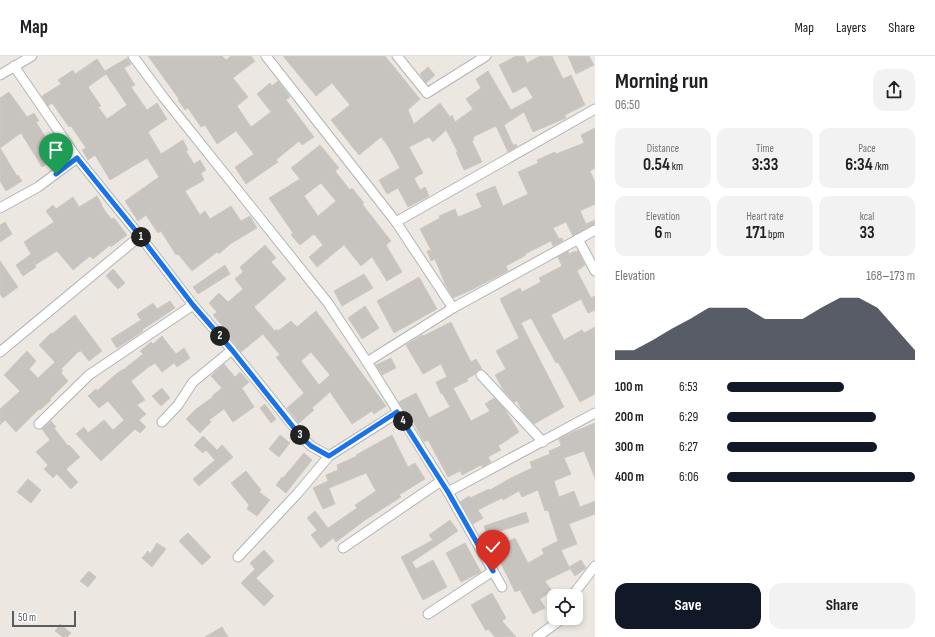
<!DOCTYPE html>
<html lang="en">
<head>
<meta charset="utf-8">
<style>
	:root { --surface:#fff; --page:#f2f2f2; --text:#202124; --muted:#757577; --line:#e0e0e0; --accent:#111827 }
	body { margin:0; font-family:"Sofia Sans Condensed",sans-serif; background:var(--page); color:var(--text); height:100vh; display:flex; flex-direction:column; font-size:15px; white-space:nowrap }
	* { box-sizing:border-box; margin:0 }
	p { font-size:13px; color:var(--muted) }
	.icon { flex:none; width:22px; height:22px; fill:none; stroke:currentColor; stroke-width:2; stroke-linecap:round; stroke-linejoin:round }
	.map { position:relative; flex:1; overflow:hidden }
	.details { display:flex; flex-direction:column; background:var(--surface); width:340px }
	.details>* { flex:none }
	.tools { position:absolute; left:547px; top:533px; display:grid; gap:8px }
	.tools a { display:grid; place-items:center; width:36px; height:36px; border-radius:8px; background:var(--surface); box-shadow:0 2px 6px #0003; font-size:20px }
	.scale { position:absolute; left:12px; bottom:10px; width:64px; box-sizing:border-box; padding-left:4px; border:2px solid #5a5e61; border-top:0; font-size:11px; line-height:14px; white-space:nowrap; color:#5a5e61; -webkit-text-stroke:3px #fff; paint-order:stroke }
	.pin { position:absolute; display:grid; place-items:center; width:34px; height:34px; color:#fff; margin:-41px -17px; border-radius:50% 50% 50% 0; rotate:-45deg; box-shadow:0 0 4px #0007 }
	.pin .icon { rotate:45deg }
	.km { position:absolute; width:20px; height:20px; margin:-10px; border-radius:50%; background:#222; color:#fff; font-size:11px; line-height:20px; text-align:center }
	.round { display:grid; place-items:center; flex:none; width:42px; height:42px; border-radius:12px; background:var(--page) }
	.overview { display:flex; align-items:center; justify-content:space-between; height:68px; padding:0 20px }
	h1 { font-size:22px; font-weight:700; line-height:30px }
	.stats { display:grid; grid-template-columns:repeat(3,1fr); gap:6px; height:68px; padding:4px 20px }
	.stats div { display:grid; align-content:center; border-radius:10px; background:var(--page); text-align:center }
	.stats b { font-size:17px; font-weight:700 }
	.stats small { font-size:11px; font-weight:400 }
	.stats p { font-size:11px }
	.chart { height:112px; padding:8px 20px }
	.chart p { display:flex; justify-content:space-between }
	.chart svg { width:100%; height:72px; margin-top:4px; fill:var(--accent); opacity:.7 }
	.button { display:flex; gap:8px; margin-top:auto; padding:8px 20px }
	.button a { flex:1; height:46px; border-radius:12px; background:var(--accent); color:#fff; font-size:16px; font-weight:700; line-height:46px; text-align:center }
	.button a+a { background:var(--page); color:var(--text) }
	ul { padding:0 20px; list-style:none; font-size:13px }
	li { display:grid; grid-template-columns:64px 48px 1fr; align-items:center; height:30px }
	li i { height:10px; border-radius:5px; background:var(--accent) }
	header { display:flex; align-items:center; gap:24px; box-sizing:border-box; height:56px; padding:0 20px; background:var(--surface); border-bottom:1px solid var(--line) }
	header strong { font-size:19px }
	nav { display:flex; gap:22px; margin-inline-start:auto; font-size:14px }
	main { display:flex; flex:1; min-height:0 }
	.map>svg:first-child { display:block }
</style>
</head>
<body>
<header>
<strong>Map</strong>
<nav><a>Map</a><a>Layers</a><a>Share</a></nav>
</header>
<main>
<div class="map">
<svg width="595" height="581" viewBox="0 0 595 581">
	<rect width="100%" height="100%" fill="#ece8e1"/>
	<!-- building -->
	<g fill="#c7c3be" stroke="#d0c9c0" fill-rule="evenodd">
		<polygon points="148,0 222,0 226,4 231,0 251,0 255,5 233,22 248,41 237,50 251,71 271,56 257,38 270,27 272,30 278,25 290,41 286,44 314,81 302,89 299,85 276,104 278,106 246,128 235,111 254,98 236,75 217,88 205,69 201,71 188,52 185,54 178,44 179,43"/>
		<polygon points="283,0 385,0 420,43 408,54 414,68 440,47 450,61 452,59 455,66 473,53 466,43 481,32 476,23 488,15 511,54 533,42 526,30 513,37 499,9 516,0 524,0 527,7 540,0 552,0 563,23 571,19 585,49 565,59 566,62 533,76 524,56 504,69 513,89 516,88 517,90 508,96 496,70 473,81 474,84 472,85 482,106 464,114 456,96 458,96 446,74 433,86 429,81 409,91 423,117 414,122 420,134 425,131 429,140 408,151 398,132 387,138 379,124 400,112 388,90 381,81 359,99 331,64 350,49 332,27 316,40"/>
		<polygon points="568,0 589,0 594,9 576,18"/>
		<path d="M127 2 131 8 124 12 135 29 131 31 147 54 157 47 167 63 148 76 161 98 183 84 188 94 186 95 194 108 200 104 206 114 201 117 204 124 185 135 200 159 205 155 210 163 231 150 241 165 250 160 257 172 230 188 219 198 217 196 192 215 178 198 176 199 161 175 158 177 146 159 138 165 125 145 159 121 147 102 110 124 95 99 88 104 82 94 86 92 71 70 69 71 52 47 48 50 42 40 61 28 58 24 73 14 75 18 97 3 105 15ZM106 18 127 49 107 63 98 51 101 50 88 31Z"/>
		<polygon points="428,11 435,19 426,27 420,18"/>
		<polygon points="9,36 27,61 34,57 39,65 36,66 58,101 42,111 21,77 0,92 0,42"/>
		<polygon points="595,72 595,112 590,115 595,126 595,148 580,155 586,168 595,164 595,168 573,180 566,166 553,172 559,183 562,182 563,185 553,190 551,185 525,198 526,199 506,210 508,215 471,234 453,242 445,228 435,203 431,205 427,195 431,194 420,173 440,162 439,160 455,153 458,161 482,151 476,138 495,130 503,150 528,138 518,116 538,107 537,104 555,96 556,98 584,87 581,79"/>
		<path d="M320 89 339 112 335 115 350 134 352 132 364 147 362 148 391 185 386 189 402 216 387 225 372 201 361 210 344 189 317 211 309 201 323 189 314 178 300 189 291 179 293 177 269 142 300 123 291 112ZM321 127 336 145 318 160 304 140Z"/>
		<polygon points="0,92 17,120 18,119 22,125 6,135 0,125"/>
		<polygon points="97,140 102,149 101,149 111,163 114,162 127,179 111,191 110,189 93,203 90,200 73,214 57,195 35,209 36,211 23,220 16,209 31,198 24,186 54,166 46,155 53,149 56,153 73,141 79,151"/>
		<polygon points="5,166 12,178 0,186 0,169"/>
		<path d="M265 189 276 202 271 206 286 223 254 251 275 275 277 273 278 275 291 265 297 271 316 255 386 350 374 358 372 355 352 368 330 336 312 352 314 354 299 367 287 352 304 337 276 301 280 299 263 278 241 296 229 281 231 280 213 259 217 256 209 247 219 237 228 246 243 233 235 223 243 216 240 211ZM311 296 330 319 319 329 301 305Z"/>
		<polygon points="568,195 569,198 575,195 576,196 578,195 585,209 577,215 591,242 595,240 595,254 588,257 581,243 551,259 564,284 582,274 584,277 595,271 595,338 580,346 558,306 556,307 531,262 521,267 564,351 534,368 523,356 517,345 514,346 504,335 495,319 506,313 496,295 519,282 500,243 520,232 522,236 541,226 539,222 562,210 558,201"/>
		<polygon points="0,205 18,231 3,242 0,238"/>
		<polygon points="225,209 230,218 198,238 193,231"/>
		<polygon points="113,213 125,227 118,233 106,220"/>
		<polygon points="364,218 373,232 342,250 334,235"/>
		<polygon points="419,221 437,253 394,277 377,245"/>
		<polygon points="170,245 175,252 142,274 143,275 117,292 111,283 141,264 137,258 153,247 157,253"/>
		<polygon points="365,250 379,272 362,283 348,262"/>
		<polygon points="75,259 102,295 89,305 81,295 78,296 61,313 63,315 61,317 68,325 50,343 51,344 40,354 39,353 16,376 5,364 0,369 0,353 20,335 4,319 27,295 36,305 29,313 38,322 55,306 39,289 51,277 52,278"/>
		<polygon points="451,266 471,306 476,303 482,313 477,314 475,318 467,323 468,325 453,332 471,365 490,355 485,348 494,342 504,352 519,376 498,390 501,394 488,401 491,406 483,411 481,409 462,419 460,415 448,421 428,384 424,386 410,360 408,361 399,346 416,337 429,362 450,351 442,337 441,338 436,326 447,321 441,308 423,318 406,289 422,279 423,280"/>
		<polygon points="162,280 176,298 184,292 190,302 177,311 174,307 162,316 155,307 151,310 151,309 131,325 145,344 137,349 146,358 139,364 146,371 140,377 135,373 101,405 76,378 84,371 88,377 104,364 113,374 124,364 108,345 99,352 88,340 96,333 97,335 115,319 123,313 123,314 143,298 140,295 151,286 153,288"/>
		<polygon points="391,302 396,312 382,319 376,309"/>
		<polygon points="224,308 235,321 240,316 249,326 242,332 254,351 233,366 224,353 209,364 211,366 200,377 186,363 196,353 213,341 212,340 222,332 211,320"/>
		<polygon points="162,332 170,342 161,350 152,340"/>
		<polygon points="265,348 276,363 271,367 260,352"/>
		<polygon points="51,365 56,371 54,372 68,390 69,389 80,401 66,413 78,426 71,433 57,418 53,422 44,413 48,409 36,396 50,384 42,373"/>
		<polygon points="595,367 595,422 584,395 564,402 571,418 554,425 559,441 574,435 580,451 595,445 595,458 569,468 577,488 561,494 570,513 545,525 552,535 540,543 545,552 533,558 520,534 515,536 494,493 515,482 528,507 544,498 542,493 558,485 548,454 545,455 538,434 522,441 519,435 503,444 502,442 478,454 483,462 473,468 460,446 469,440 470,442 489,433 490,434 511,422 532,412 530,406 550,398 549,395 561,390 559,383 573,376"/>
		<polygon points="280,379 290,387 279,401 269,393"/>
		<polygon points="392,379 408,411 415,407 425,423 399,439 401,441 365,464 336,486 333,482 321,492 311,479 317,474 307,462 315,455 328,472 357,452 355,449 376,435 366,417 329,432 335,448 323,453 313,432 328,425 326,419 338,414 337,409 357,400 356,399"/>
		<polygon points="203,380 217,394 222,389 233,401 199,430 193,423 215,404 206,394 203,397 194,389"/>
		<polygon points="304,397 312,404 286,437 276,429 282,421 283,422"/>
		<polygon points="246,415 261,434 259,436 270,444 257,460 247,453 249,449 231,427"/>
		<polygon points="28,423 41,434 31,447 17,436"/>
		<polygon points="526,456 529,466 487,479 484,470"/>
		<polygon points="450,464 458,475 412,506 416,513 433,504 447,531 423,544 401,501 433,484 429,479"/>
		<polygon points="188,477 211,501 202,509 179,485"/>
		<polygon points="157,487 166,493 152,511 142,502 148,495 150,498"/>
		<polygon points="465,487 481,516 461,526 446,497"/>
		<polygon points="264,494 274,505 256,522 274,540 264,550 241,527 255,513 250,507"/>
		<polygon points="581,504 586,512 575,520 569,511"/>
		<polygon points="89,515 96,521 88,531 80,525"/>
		<polygon points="492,537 506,562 502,565 516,581 495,581 488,573 486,575 471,549"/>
		<polygon points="60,568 71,577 67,581 63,581 55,575"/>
		<polygon points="222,571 228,581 205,581"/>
	</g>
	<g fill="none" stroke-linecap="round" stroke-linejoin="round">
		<defs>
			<g id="minor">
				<polyline points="133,0 164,42 328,247 367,306 448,436 502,531"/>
				<polyline points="266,0 396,166 453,252"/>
				<polyline points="397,0 427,37 486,0"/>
				<polyline points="14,10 77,102 140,180 193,249 232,294 303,382 311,390 329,400 397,357"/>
				<polyline points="0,19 32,0"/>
				<polyline points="0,152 38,131 77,102"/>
				<polyline points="396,166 595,53"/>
				<polyline points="578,183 595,215"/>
				<polyline points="0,296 140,180"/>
				<polyline points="367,306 453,252 595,174"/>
				<polyline points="481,319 543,386"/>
				<polyline points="162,366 178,349 193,326 232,294"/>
				<polyline points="39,368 89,319 193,249"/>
				<polyline points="448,436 595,357"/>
				<polyline points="343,492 441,425"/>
				<polyline points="238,501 297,438 329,400"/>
				<polyline points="572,540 595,510"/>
				<polyline points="428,558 493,515"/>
				<polyline points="537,581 559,565 560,562"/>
			</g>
		</defs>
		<!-- minor casing -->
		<use href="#minor" stroke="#b2b4b8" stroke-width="11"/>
		<!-- minor -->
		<use href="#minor" stroke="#fff" stroke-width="9"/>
	</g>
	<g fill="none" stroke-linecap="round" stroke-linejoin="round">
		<defs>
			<polyline id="route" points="56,118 77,102 140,180 193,249 232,294 302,382 311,390 329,400 397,356 448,436 493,515"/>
		</defs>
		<!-- route casing -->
		<use href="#route" stroke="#fff" stroke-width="8"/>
		<!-- route -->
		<use href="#route" stroke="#1a73e8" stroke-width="5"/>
	</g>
</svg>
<div class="tools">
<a><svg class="icon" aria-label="locate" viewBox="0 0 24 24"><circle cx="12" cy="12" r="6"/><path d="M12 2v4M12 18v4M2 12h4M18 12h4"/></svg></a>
</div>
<div class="scale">50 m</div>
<div class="pin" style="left:56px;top:118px;background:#1e9e55"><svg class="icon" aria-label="arrive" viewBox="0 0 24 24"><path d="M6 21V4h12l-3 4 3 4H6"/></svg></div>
<div class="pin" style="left:493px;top:515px;background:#d93025"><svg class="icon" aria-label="check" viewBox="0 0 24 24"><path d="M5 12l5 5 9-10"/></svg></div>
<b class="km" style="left:141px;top:181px">1</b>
<b class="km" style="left:220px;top:280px">2</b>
<b class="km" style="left:300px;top:379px">3</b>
<b class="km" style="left:403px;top:365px">4</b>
</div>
<section class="details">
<div class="overview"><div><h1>Morning run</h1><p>06:50</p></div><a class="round"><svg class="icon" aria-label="share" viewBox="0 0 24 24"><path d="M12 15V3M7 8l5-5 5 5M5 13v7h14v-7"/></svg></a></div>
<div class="stats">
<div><p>Distance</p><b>0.54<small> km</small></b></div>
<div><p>Time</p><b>3:33</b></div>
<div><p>Pace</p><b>6:34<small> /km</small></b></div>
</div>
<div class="stats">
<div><p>Elevation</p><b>6<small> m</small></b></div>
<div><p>Heart rate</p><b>171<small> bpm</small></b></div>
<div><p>kcal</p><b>33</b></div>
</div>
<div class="chart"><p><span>Elevation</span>168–173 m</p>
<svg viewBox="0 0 160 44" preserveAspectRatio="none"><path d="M0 44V38L10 38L20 32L30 25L40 19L50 12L60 12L70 12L80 19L90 19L100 19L110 12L120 6L130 6L140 12L150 25L160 38V44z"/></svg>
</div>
<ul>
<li><b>100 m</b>6:53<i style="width:62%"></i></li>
<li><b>200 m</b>6:29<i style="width:79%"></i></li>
<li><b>300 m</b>6:27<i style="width:80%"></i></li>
<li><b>400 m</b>6:06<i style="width:100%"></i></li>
</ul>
<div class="button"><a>Save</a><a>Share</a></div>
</section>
</main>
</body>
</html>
